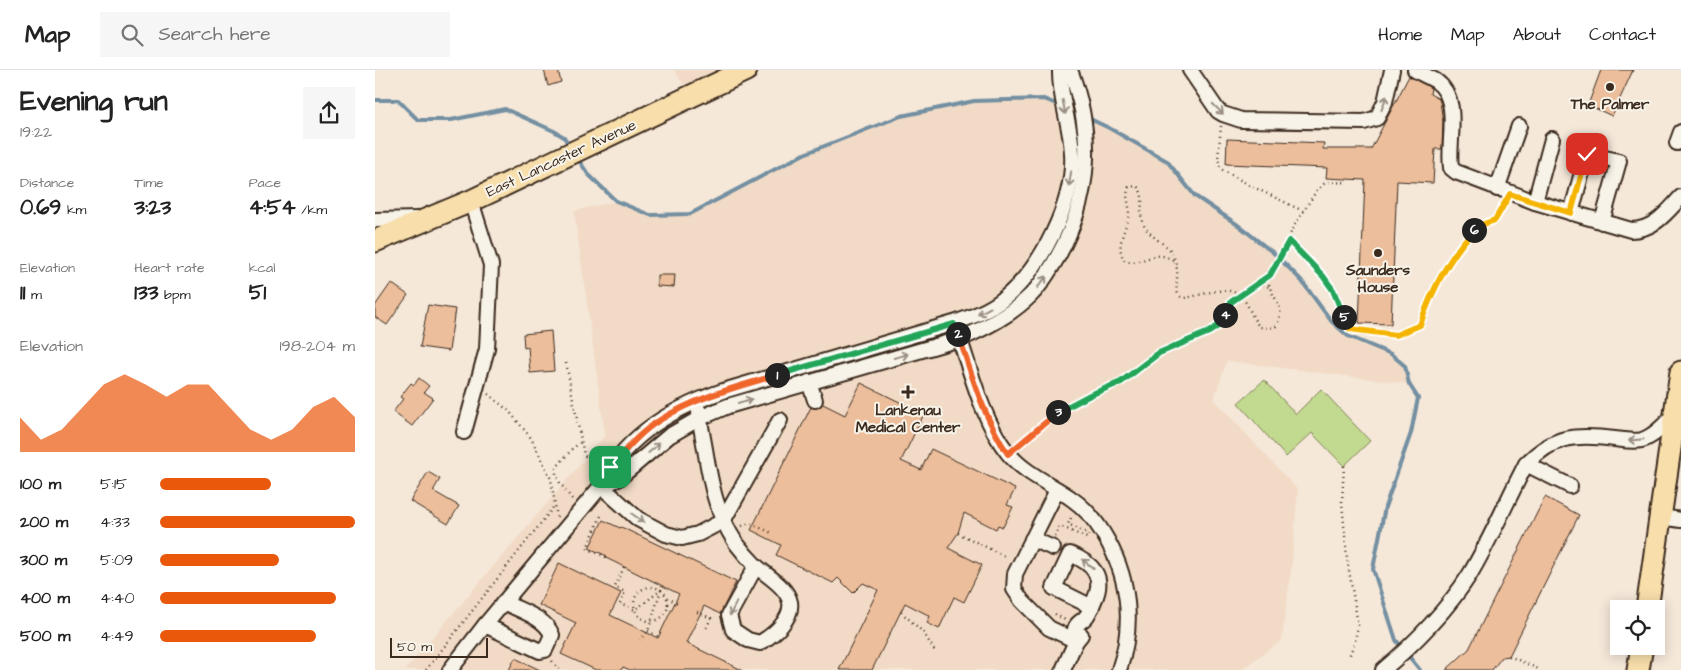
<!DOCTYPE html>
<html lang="en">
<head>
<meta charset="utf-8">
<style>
	:root { --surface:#fff; --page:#f6f6f6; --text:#222; --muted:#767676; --line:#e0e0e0; --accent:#ea580c }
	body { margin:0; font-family:"Architects Daughter",sans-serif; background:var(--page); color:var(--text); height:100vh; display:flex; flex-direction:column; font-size:19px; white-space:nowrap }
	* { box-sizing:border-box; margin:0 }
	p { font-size:16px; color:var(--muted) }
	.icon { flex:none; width:28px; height:28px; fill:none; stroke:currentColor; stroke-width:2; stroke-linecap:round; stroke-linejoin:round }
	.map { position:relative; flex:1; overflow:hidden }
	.sheet { display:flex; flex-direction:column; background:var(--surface); width:375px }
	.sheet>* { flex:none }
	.controls { position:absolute; left:1235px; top:530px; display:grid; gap:10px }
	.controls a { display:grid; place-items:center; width:55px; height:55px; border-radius:0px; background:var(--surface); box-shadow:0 2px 12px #0003; font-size:25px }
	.scale { position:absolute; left:15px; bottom:12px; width:98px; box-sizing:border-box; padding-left:5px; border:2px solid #3b2a1e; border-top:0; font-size:14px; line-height:18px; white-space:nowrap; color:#3b2a1e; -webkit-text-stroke:4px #f7f3e8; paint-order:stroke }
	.pin { position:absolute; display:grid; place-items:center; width:42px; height:42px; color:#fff; margin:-21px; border-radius:10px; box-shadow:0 2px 8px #0006 }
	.km { position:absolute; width:25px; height:25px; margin:-12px; border-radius:50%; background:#222; color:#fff; font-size:14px; line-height:25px; text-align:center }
	.round { display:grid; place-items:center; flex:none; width:52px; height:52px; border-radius:0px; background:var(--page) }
	.overview { display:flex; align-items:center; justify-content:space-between; height:85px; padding:0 20px }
	h1 { font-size:28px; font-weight:700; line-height:38px }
	.metrics { display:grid; grid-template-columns:repeat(3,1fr); gap:8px; height:85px; padding:5px 20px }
	.metrics div { display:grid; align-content:center }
	.metrics b { font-size:21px; font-weight:700 }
	.metrics small { font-size:14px; font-weight:400 }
	.metrics p { font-size:14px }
	.chart { height:140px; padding:10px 20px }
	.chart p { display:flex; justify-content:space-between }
	.chart svg { width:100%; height:90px; margin-top:5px; fill:var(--accent); opacity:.7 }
	ul { padding:0 20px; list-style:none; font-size:16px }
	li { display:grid; grid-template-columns:80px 60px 1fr; align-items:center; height:38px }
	li i { height:12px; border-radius:6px; background:var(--accent) }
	header { display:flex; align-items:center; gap:30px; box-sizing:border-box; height:70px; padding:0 25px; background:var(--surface); border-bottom:1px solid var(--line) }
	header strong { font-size:24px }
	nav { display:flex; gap:28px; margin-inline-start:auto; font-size:18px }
	.search { width:350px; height:45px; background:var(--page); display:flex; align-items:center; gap:12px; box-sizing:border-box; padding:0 18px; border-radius:0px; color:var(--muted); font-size:19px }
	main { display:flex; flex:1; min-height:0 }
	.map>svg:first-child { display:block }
</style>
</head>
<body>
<header>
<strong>Map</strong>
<div class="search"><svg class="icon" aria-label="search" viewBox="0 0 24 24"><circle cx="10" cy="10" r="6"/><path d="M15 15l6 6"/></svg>Search here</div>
<nav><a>Home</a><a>Map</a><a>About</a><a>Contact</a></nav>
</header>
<main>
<section class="sheet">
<div class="overview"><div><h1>Evening run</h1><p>19:22</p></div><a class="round"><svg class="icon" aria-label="share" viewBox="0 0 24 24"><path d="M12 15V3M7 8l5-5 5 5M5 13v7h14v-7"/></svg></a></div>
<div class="metrics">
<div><p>Distance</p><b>0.69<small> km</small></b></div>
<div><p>Time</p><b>3:23</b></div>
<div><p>Pace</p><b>4:54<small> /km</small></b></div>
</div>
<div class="metrics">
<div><p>Elevation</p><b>11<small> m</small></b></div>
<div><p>Heart rate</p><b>133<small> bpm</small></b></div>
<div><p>kcal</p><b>51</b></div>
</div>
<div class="chart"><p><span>Elevation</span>198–204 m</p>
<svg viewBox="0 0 160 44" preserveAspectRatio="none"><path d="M0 44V27L10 38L20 33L30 22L40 11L50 6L60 11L70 17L80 11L90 11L100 22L110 33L120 38L130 33L140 22L150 17L160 27V44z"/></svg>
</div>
<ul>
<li><b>100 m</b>5:15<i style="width:57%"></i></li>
<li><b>200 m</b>4:33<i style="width:100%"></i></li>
<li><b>300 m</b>5:09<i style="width:61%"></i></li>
<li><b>400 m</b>4:40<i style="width:90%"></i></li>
<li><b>500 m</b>4:49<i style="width:80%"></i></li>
</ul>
</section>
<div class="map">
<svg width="1306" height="600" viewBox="0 0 1306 600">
	<rect width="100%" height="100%" fill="#f5e8d9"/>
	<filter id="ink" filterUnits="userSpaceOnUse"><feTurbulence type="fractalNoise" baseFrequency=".02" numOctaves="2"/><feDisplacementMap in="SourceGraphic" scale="10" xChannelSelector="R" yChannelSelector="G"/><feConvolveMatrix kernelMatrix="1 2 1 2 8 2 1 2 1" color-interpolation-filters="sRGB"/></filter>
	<g filter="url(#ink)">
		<!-- built -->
		<g fill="#f2dbc6">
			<polygon points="299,0 371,0 316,26"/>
			<polygon points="669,29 734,58 792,91 820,127 863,155 901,185 926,210 957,252 973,266 1016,284 1030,296 1034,314 852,291 839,329 923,420 917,493 907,570 866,600 30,600 230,365 199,141 241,131 275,145 315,144 429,84 526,46 599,31"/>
		</g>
		<!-- green -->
		<polygon fill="#c2d990" stroke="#7e8257" points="889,310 921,344 946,319 995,371 969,396 937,363 911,387 863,333"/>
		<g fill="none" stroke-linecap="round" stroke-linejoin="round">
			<!-- stream -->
			<g stroke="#738fa1" stroke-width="4">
				<polyline points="0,30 23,30 43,50 76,50 130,39 179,61 189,67 195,77"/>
				<polyline points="711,47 734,58 792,91 820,126 863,155 901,185 926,210 957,252 973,266 1016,284 1030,296 1034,314 1043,328 1036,363 1010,437 998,499 1021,570 1027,578"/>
				<polyline points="203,89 213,104 241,131 275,145 315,144 429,84 526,46 599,31 669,29 686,36"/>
				<polyline points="1032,584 1045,600"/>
			</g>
		</g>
		<!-- building -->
		<g fill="#ecbe9b" stroke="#3b2a1e">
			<polygon points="169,0 183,0 186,12 173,16"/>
			<polygon points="1226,0 1258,0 1237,46 1213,35"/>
			<polygon points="1034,6 1056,18 1055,24 1064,29 1065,32 1068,51 1067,79 1060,79 1058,113 1022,111 1016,254 984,253 990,110 951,108 952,98 851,94 852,69 949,73 948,79 996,79"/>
			<polygon points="282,205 300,205 299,217 282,216"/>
			<polygon points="16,213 33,225 12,255 0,247 0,236"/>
			<polygon points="53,235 80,239 74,281 45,277"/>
			<polygon points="176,261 179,301 155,303 153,277 149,278 148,264"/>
			<polygon points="44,308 54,316 49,322 58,328 37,356 18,342 28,329 25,327 36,313 39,315"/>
			<polygon points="486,313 549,344 526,391 546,400 556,379 640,419 632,435 638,437 628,457 623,455 621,459 589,443 583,463 573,478 607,495 589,532 579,527 564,559 552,553 555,546 530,533 497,600 464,600 503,520 488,513 478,523 463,508 458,513 401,485 406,475 376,460 436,337 442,338 448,334 470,345"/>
			<polygon points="53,402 65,409 58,421 84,436 73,454 35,431"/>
			<polygon points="1170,427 1204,445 1134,586 1127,587 1117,600 1071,600 1094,579"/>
			<polygon points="228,450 245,458 246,457 361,512 345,544 329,536 311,573 367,600 255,600 248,597 246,600 221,600 186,584 201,553 164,535 184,493 246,523 235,545 283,568 304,524 231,488 232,486 214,478"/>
			<polygon points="140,588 165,600 134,600"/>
		</g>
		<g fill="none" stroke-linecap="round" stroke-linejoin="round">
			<defs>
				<g id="minor">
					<polyline points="815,0 843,41 848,44 866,50 989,52 1002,48 1010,32 1017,0"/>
					<path d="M1040 0C1047 4 1054 7 1061 11 1087 30 1072 70 1076 98L1081 102 1160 132 1256 160C1279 160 1292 142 1306 127"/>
					<polyline points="1302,73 1306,62"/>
					<polyline points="1122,119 1144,56"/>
					<polyline points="1160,132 1177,69"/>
					<polyline points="1196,143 1212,84 1244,91 1227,152"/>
					<polyline points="0,150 44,149"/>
					<path d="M582 261C595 298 608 353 633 383 650 404 676 414 697 429 710 438 720 450 728 463 754 505 760 553 744 600"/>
					<polyline points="434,312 440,330"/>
					<path d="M324 341C325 354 328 367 330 379 336 415 341 443 361 473 367 481 374 489 381 496 392 506 412 517 415 532 418 549 398 565 385 573L373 570 358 560 354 545 381 496"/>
					<polyline points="89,362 112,279 116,195 96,131"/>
					<polyline points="1151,394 1195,416"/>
					<path d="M226 416 243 409 294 366 325 348 353 336 585 269C610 258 636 245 656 225 667 214 674 201 682 188 716 128 720 64 695 0"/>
					<polyline points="226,416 263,449 291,464 307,468 323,464 348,451 405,350"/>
					<polyline points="682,420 640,504 639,519 647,531 674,558 701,571"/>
					<polyline points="1286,447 1306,450"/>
					<polyline points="657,469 678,478"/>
					<path d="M110 555 165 581 170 580 177 565C170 547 145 541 129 532"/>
					<path d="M701 571C701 568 699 562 700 559 701 553 706 552 710 548 714 544 717 536 719 531 731 506 717 493 695 484L679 518 717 537"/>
					<path d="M75 600 110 555 226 416C249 366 298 338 348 321L579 253C596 247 613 241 627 230 666 200 700 132 697 83 696 55 684 28 685 0"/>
					<polyline points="688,600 701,571 706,565"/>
					<path d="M1008 600C1039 574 1074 538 1095 504 1116 469 1132 430 1151 394 1179 365 1201 364 1240 369 1248 370 1258 372 1267 370 1280 366 1291 353 1300 344"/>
				</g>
				<g id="highway">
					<polyline points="0,171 96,131 371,0"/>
					<polyline points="1272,539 1306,302"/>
					<polyline points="1263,600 1267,576"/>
				</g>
			</defs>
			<!-- minor casing -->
			<use href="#minor" stroke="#3b2a1e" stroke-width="18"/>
			<!-- highway casing -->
			<use href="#highway" stroke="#3b2a1e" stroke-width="25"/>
			<!-- path -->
			<g stroke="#3b2a1e" stroke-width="2.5" stroke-dasharray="1 4" stroke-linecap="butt">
				<polyline points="846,56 843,89 846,99 872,114 928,141"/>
				<polyline points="915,171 948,206 958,220 975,259 1021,265 1045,255 1063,210 1089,170 1103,155 1120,149 1129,133"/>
				<path d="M798 190C778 178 769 196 750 191 738 174 754 158 754 140 754 131 750 126 754 117L762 116C773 129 762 139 768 153 773 167 795 176 797 183 799 187 802 196 802 201 803 207 800 218 803 224 805 227 806 227 809 228 828 226 855 211 869 230 876 239 877 249 885 257L895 258 901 256C911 238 901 233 895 218 893 215 895 209 895 205"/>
				<polyline points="883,213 894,217"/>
				<polyline points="191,293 209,385 220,396"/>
				<polyline points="113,324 134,341 156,368 176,409 182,448"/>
				<polyline points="644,375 682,343 715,325 746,312 784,283 834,262 843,255 856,232 895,205 915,171 916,161 942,120 950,113 972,112"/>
				<polyline points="969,396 967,432 972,488 983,555 980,571 974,587"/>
				<polyline points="197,429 185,413 181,404 181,398 197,379 206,372"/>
				<polyline points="226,446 212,478 231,487"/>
				<polyline points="367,456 375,453 397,463"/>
				<polyline points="583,463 631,487"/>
				<polyline points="680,467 685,456 712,468 714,464 693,454 697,446"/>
				<polyline points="249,497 240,517 250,522 245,534 260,540 286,520 273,561 265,570"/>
				<circle cx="276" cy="534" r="17"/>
				<polyline points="292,528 303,533"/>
				<polyline points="322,542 336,548 331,559"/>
				<polyline points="526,542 548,562 561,583"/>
				<polyline points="680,544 690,550"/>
				<polyline points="273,561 284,567"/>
				<polyline points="1134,586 1166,600"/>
				<polyline points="177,591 185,600"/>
				<polyline points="51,600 180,435"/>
			</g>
			<!-- minor -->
			<use href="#minor" stroke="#f7f3e8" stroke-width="14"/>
			<!-- highway -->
			<use href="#highway" stroke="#f8deab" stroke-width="21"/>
		</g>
		<!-- one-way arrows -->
		<defs><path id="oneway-shaft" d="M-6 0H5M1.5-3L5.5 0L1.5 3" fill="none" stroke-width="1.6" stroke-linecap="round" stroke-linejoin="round" transform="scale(1.25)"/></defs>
		<g stroke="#998e83">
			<use href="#oneway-shaft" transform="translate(1009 33) rotate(-70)"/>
			<use href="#oneway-shaft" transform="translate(689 37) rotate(79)"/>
			<use href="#oneway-shaft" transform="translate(843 39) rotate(45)"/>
			<use href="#oneway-shaft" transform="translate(695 109) rotate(99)"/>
			<use href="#oneway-shaft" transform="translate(667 212) rotate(-52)"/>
			<use href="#oneway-shaft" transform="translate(609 241) rotate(152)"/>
			<use href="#oneway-shaft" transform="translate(526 286) rotate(-16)"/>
			<use href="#oneway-shaft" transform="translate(370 331) rotate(-16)"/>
			<use href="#oneway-shaft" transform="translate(1261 370) rotate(175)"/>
			<use href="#oneway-shaft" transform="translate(279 378) rotate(-41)"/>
			<use href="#oneway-shaft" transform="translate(263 448) rotate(35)"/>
			<use href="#oneway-shaft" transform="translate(713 494) rotate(-141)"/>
			<use href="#oneway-shaft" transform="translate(358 539) rotate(116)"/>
		</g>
	</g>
	<g fill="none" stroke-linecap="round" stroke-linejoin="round" filter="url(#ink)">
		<defs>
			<path id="split-1" d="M235 397C250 381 265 362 285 350 321 327 362 317 402 305"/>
			<polyline id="split-2" points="402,305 579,254 583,264"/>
			<path id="split-3" d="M583 264C597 305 608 347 633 384L683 342"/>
			<polyline id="split-4" points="683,342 715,325 746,312 784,283 834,262 843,256 850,245"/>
			<polyline id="split-5" points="850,245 856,232 895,205 914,171 948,206 958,220 969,247"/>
			<path id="split-6" d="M969 247 975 259 1021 265 1045 255C1057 220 1074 187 1099 160"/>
			<polyline id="split-7" points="1099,160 1103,156 1120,150 1135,124 1196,143 1212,84"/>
		</defs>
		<!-- split-1 casing -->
		<use href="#split-1" stroke="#fff" stroke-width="10"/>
		<!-- split-2 casing -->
		<use href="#split-2" stroke="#fff" stroke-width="10"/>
		<!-- split-3 casing -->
		<use href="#split-3" stroke="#fff" stroke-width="10"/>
		<!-- split-4 casing -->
		<use href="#split-4" stroke="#fff" stroke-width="10"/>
		<!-- split-5 casing -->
		<use href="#split-5" stroke="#fff" stroke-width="10"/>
		<!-- split-6 casing -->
		<use href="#split-6" stroke="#fff" stroke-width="10"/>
		<!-- split-7 casing -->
		<use href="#split-7" stroke="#fff" stroke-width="10"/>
		<!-- split-1 -->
		<use href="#split-1" stroke="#f0652b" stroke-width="6"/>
		<!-- split-2 -->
		<use href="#split-2" stroke="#22a559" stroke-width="6"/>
		<!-- split-3 -->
		<use href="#split-3" stroke="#f0652b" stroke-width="6"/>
		<!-- split-4 -->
		<use href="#split-4" stroke="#22a559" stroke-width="6"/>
		<!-- split-5 -->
		<use href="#split-5" stroke="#22a559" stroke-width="6"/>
		<!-- split-6 -->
		<use href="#split-6" stroke="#f5b400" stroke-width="6"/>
		<!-- split-7 -->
		<use href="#split-7" stroke="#f5b400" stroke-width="6"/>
	</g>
	<!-- markers -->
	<g fill="#3b2a1e" stroke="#f7f3e8" stroke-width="2">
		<circle cx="1235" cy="17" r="5"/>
		<circle cx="1003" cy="183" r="5"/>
		<path d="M530.5 314.5h5v5h5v5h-5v5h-5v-5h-5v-5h5z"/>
	</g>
	<g text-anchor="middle" stroke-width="4" stroke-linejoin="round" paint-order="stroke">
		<!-- poi labels -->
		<g font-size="15" font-weight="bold" fill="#3b2a1e" stroke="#f7f3e8">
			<text x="1235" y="39">The Palmer</text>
			<text x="1003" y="205">Saunders<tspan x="1003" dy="17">House</tspan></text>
			<text x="533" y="345">Lankenau<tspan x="533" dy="17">Medical Center</tspan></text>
		</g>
		<!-- street labels -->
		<g font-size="15" fill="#3b2a1e" stroke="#f7f3e8">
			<text transform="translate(186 88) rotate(-25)" y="5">East Lancaster Avenue</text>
		</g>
	</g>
</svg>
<div class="controls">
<a><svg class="icon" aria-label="locate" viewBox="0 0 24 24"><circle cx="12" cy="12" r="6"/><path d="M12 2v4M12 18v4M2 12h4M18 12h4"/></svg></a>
</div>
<div class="scale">50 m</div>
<div class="pin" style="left:235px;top:397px;background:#1e9e55"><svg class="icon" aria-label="arrive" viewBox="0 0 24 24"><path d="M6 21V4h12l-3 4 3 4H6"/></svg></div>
<div class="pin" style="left:1212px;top:84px;background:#d93025"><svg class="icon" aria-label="check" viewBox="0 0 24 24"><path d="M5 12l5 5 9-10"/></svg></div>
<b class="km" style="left:402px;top:305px">1</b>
<b class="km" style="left:583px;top:264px">2</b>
<b class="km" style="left:683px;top:342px">3</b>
<b class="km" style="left:850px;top:245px">4</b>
<b class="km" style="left:969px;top:247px">5</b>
<b class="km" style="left:1099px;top:160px">6</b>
</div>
</main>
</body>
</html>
